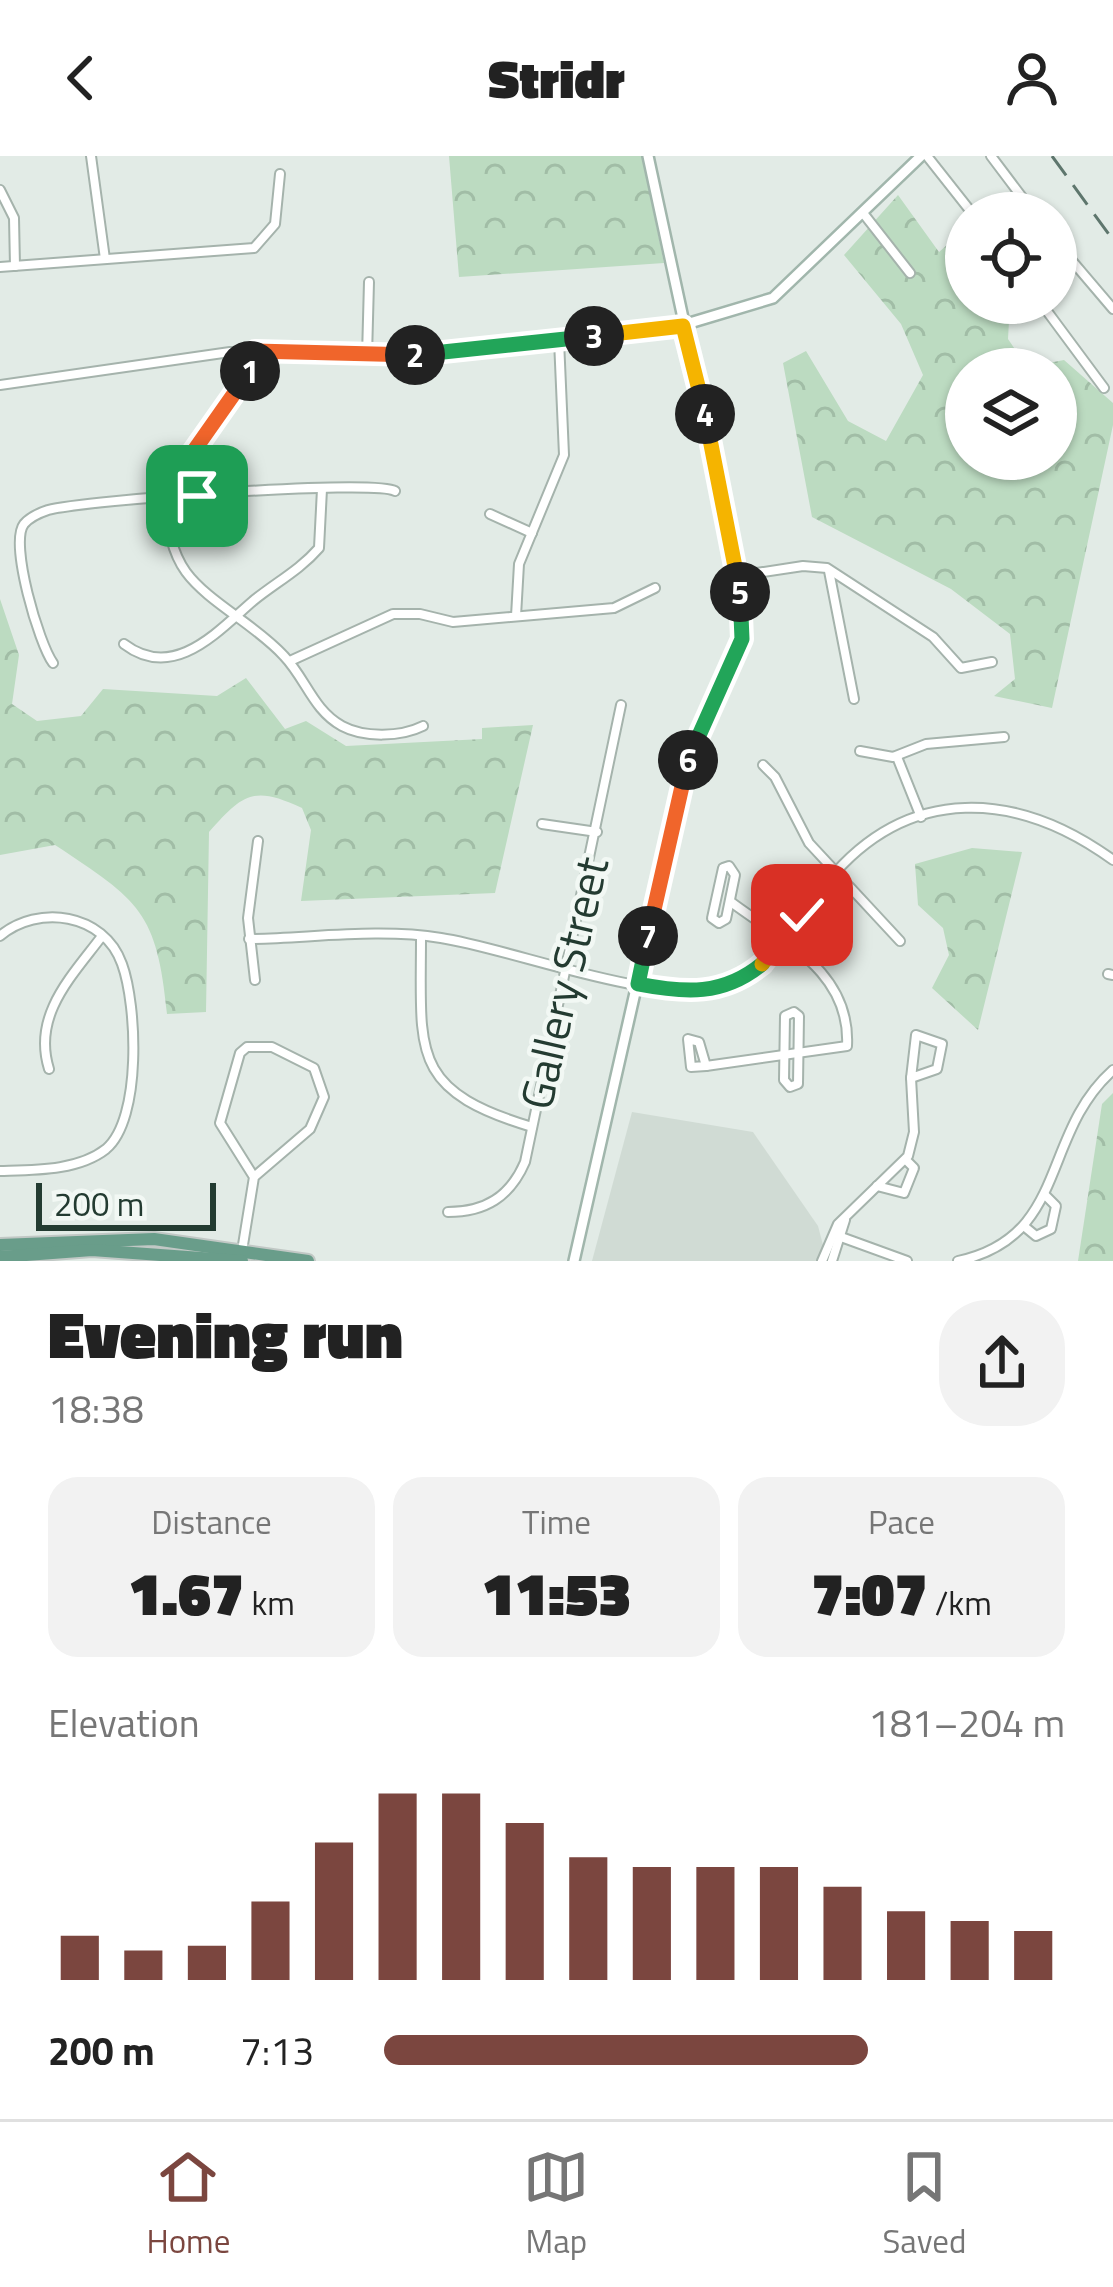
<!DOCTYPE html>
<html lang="en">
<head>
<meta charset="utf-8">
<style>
	:root { --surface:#fff; --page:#f2f2f2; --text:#222; --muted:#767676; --line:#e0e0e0; --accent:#7b463f }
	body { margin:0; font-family:"Titillium Web",sans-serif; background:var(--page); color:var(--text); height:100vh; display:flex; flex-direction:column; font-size:45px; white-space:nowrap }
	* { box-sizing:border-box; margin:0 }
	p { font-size:39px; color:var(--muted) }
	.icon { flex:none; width:66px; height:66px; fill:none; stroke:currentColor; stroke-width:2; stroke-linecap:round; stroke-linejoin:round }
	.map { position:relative; height:1105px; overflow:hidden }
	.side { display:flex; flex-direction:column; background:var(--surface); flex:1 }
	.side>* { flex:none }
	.controls { position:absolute; left:945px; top:36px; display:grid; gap:24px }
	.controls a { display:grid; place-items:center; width:132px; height:132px; border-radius:50%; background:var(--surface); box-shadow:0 3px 9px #0004; font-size:60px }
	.scale { position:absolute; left:36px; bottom:30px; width:180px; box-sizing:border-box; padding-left:12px; border:6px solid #233b31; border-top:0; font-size:33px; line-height:42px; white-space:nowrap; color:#233b31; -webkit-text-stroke:9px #f2f8f4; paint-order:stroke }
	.pin { position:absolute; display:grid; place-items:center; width:102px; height:102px; color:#fff; margin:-51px; border-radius:24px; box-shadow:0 6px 18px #0006 }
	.km { position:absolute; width:60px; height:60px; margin:-30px; border-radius:50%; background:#222; color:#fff; font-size:33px; line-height:60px; text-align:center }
	.round { display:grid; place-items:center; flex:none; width:126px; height:126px; border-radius:48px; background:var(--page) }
	.headline { display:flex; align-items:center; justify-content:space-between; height:204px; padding:0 48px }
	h1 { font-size:66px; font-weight:800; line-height:90px }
	.figures { display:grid; grid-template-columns:repeat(3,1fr); gap:18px; height:204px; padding:12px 48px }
	.figures div { display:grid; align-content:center; border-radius:30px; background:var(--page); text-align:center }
	.figures b { font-size:60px; font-weight:800 }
	.figures small { font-size:33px; font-weight:400 }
	.figures p { font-size:33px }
	.chart { height:336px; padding:24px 48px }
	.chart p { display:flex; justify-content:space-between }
	.chart svg { width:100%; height:216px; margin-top:12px; stroke:var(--accent); stroke-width:6 }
	ul { padding:0 48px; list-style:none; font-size:39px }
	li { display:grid; grid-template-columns:192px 144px 1fr; align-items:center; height:90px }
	li i { height:30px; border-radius:15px; background:var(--accent) }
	header { display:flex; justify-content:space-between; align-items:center; height:156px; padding:0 48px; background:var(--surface); font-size:54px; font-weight:800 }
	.tabs { display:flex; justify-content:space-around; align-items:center; height:168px; border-top:3px solid var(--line); background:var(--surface); font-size:33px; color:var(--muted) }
	.tabs a { display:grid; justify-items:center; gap:6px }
	.tabs .current { color:var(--accent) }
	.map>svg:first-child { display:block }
</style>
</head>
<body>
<header><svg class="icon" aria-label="back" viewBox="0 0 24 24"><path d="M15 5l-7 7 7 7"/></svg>Stridr<svg class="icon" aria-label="person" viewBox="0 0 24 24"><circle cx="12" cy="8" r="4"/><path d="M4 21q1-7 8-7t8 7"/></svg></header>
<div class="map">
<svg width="1113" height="1105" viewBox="0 0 1113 1105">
	<defs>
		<pattern id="forest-crowns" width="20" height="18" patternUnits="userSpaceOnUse" patternTransform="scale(3)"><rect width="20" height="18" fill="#bcdbc1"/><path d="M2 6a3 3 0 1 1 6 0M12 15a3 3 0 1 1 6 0" fill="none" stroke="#a1bda6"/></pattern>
	</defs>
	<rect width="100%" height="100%" fill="#e2ebe6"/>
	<!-- built -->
	<polygon fill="#d0dbd4" points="632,956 753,976 818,1070 823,1089 817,1105 592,1105"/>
	<!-- forest -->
	<g fill="url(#forest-crowns)" fill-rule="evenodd">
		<polygon points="449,0 642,0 664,107 459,121"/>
		<path d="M898 39 939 96 962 76 966 147H1010L1008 183 1027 211 1064 204 1113 247V269L1052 552 994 540 1015 523 1010 478 951 433 812 361 783 207 806 195 848 265 886 285 923 219 901 168 844 99ZM966 213H1056V303H966Z"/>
		<path d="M0 443 19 499 12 548 37 565 81 560 103 533 217 540 246 522 285 573 306 565 346 590 482 583V572L533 569 495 737 301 745 311 674 302 652C253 629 243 638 209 676L206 856 167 858C157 756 140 745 55 689L0 699Z"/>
		<polygon points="972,692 1022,696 978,874 932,832 949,799 943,772 918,749 915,708"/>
		<polygon points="1113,937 1113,1105 1078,1105 1102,948"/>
	</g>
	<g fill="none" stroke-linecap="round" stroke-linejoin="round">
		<defs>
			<g id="street">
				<polyline points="91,0 105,103"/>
				<polyline points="927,0 972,57"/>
				<polyline points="991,0 1034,57"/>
				<polyline points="0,34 14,62 15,110"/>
				<polyline points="863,57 910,117"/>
				<polyline points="1056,86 1113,153"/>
				<polyline points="0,111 254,92 275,68 280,18"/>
				<polyline points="1041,147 1104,232"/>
				<path d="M255 195C247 252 176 288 168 346 165 368 173 398 186 416 208 446 256 469 284 500 306 523 313 554 342 570 364 582 401 581 423 570"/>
				<polyline points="367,200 369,126"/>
				<polyline points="0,229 230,196 414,199 683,169"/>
				<polyline points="490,358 532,377"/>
				<polyline points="829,415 854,543"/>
				<polyline points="737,420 803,410 827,412 933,481 961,512 992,506"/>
				<polyline points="516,460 519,408 564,299 559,184"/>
				<path d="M124 488C174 526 218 475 253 445 275 427 300 414 319 392L322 333"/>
				<polyline points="290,505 393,458 420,458 453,466 614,452 655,432"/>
				<path d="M53 507C39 488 9 387 24 368 30 361 39 357 48 354 84 344 374 323 395 335"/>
				<polyline points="860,595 893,601 926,588 1004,581"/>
				<polyline points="897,601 921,661"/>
				<polyline points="763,609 775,621 809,687 900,785"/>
				<polyline points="542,668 597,676"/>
				<polygon points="729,710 735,719 726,763 719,767 712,762 723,712"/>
				<path d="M0 780C38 748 104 757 122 808 137 849 142 963 106 993 78 1015 34 1014 0 1015"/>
				<path d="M421 781C421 896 409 934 532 971"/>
				<path d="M249 783C311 782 380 772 441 782 514 793 663 853 728 829 775 812 798 761 828 725 909 627 1018 635 1113 704"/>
				<polyline points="1108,818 1113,819"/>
				<polyline points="255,824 248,762 258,685"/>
				<polygon points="794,856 799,860 798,928 790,931 784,924 785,860"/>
				<polygon points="916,879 942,888 937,913 911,922"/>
				<polygon points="688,883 699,886 706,910 691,911"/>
				<path d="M706 910 847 890C851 816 783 785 731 746"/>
				<path d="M49 913C32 859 72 820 102 780"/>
				<polyline points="877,1030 904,1037 914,1012 906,1004"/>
				<path d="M448 1056C485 1056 510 1041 525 1006L621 549"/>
				<polyline points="1025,1071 1036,1080 1051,1073 1056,1050 1046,1040"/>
				<polyline points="841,1081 907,1105"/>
				<polyline points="242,1095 254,1021 310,973 324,941 314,912 272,891 247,891 240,897 220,967 254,1021"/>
				<polyline points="822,1105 838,1068 908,1000 914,976 911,922"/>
				<polyline points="832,1105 845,1064"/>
				<path d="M958 1105C1069 1081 1040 979 1113 914"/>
			</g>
			<g id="secondary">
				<polyline points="683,169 773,142 921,0"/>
				<polyline points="574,1105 687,608 743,476 724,352 648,0"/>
			</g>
			<g id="primary">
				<polyline points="0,1089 154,1083 308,1105"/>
				<polyline points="0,1101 92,1094 242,1105"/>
			</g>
		</defs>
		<!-- street casing -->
		<use href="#street" stroke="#a5b3ac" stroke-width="12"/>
		<!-- secondary casing -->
		<use href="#secondary" stroke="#a1b6ac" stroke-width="14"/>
		<!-- primary casing -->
		<use href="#primary" stroke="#c1c8c5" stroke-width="16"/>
		<!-- street -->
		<use href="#street" stroke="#fff" stroke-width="8"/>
		<!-- secondary -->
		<use href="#secondary" stroke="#fff" stroke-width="9"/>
		<!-- primary -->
		<use href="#primary" stroke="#699d8a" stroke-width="12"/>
		<!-- rail -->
		<polyline stroke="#5e766d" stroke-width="3" stroke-dasharray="24 12" stroke-linecap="butt" points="1052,0 1113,84"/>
	</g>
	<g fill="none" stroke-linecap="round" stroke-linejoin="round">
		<defs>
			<polyline id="split-1" points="197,340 168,343 186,306 250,215"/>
			<polyline id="split-2" points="250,215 255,195 415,199"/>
			<polyline id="split-3" points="415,199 594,180"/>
			<polyline id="split-4" points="594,180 683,170 705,258"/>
			<polyline id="split-5" points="705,258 740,436"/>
			<polyline id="split-6" points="688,604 742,483 740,436"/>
			<polyline id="split-7" points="648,780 688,604"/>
			<path id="split-8" d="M648 780 638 828C685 837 723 840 762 808"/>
			<polyline id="split-9" points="762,808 802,759"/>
		</defs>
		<!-- split-1 casing -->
		<use href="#split-1" stroke="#fff" stroke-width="24"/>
		<!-- split-2 casing -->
		<use href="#split-2" stroke="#fff" stroke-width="24"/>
		<!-- split-3 casing -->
		<use href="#split-3" stroke="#fff" stroke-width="24"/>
		<!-- split-4 casing -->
		<use href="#split-4" stroke="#fff" stroke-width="24"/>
		<!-- split-5 casing -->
		<use href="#split-5" stroke="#fff" stroke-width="24"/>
		<!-- split-6 casing -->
		<use href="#split-6" stroke="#fff" stroke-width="24"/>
		<!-- split-7 casing -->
		<use href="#split-7" stroke="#fff" stroke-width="24"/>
		<!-- split-8 casing -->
		<use href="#split-8" stroke="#fff" stroke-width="24"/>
		<!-- split-9 casing -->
		<use href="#split-9" stroke="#fff" stroke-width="24"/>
		<!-- split-1 -->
		<use href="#split-1" stroke="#f0652b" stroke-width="15"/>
		<!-- split-2 -->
		<use href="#split-2" stroke="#f0652b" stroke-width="15"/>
		<!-- split-3 -->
		<use href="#split-3" stroke="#22a559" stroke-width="15"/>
		<!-- split-4 -->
		<use href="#split-4" stroke="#f5b400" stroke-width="15"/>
		<!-- split-5 -->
		<use href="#split-5" stroke="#f5b400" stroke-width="15"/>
		<!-- split-6 -->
		<use href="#split-6" stroke="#22a559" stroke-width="15"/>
		<!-- split-7 -->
		<use href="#split-7" stroke="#f0652b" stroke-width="15"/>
		<!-- split-8 -->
		<use href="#split-8" stroke="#22a559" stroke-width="15"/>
		<!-- split-9 -->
		<use href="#split-9" stroke="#f5b400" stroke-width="15"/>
	</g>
	<g text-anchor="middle" stroke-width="9" stroke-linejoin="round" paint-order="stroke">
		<!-- street labels -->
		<g font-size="45" fill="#233b31" stroke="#f2f8f4">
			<text transform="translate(564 827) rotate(-77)" y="16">Gallery Street</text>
		</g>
	</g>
</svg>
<div class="controls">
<a><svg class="icon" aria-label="locate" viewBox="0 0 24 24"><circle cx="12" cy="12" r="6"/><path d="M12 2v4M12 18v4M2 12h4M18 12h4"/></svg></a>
<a><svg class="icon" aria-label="layers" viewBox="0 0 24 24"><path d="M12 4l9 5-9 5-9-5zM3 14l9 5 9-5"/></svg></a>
</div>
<div class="scale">200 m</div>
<div class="pin" style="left:197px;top:340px;background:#1e9e55"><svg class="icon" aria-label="arrive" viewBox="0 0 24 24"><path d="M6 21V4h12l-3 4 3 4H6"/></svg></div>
<div class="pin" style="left:802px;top:759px;background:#d93025"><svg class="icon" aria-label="check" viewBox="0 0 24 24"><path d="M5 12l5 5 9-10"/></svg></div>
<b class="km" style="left:250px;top:215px">1</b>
<b class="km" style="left:415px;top:199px">2</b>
<b class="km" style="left:594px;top:180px">3</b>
<b class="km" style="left:705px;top:258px">4</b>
<b class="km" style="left:740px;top:436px">5</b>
<b class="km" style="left:688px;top:604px">6</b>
<b class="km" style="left:648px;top:780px">7</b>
</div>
<section class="side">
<div class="headline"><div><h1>Evening run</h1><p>18:38</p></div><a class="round"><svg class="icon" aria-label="share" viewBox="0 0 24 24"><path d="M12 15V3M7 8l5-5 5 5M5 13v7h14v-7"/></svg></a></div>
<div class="figures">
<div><p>Distance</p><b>1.67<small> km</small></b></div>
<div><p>Time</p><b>11:53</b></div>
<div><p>Pace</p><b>7:07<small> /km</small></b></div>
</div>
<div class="chart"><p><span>Elevation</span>181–204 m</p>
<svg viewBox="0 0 160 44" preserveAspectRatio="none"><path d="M5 44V35M15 44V38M25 44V37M35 44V28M45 44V16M55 44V6M65 44V6M75 44V12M85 44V19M95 44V21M105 44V21M115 44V21M125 44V25M135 44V30M145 44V32M155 44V34"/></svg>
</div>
<ul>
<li><b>200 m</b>7:13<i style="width:71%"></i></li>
</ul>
</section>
<nav class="tabs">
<a class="current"><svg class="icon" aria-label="home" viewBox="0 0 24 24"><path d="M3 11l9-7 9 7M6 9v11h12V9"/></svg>Home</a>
<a><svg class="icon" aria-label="map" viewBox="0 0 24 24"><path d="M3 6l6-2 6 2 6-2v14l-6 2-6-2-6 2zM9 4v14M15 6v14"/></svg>Map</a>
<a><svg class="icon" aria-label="saved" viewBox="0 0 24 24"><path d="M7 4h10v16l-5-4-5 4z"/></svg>Saved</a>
</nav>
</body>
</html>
